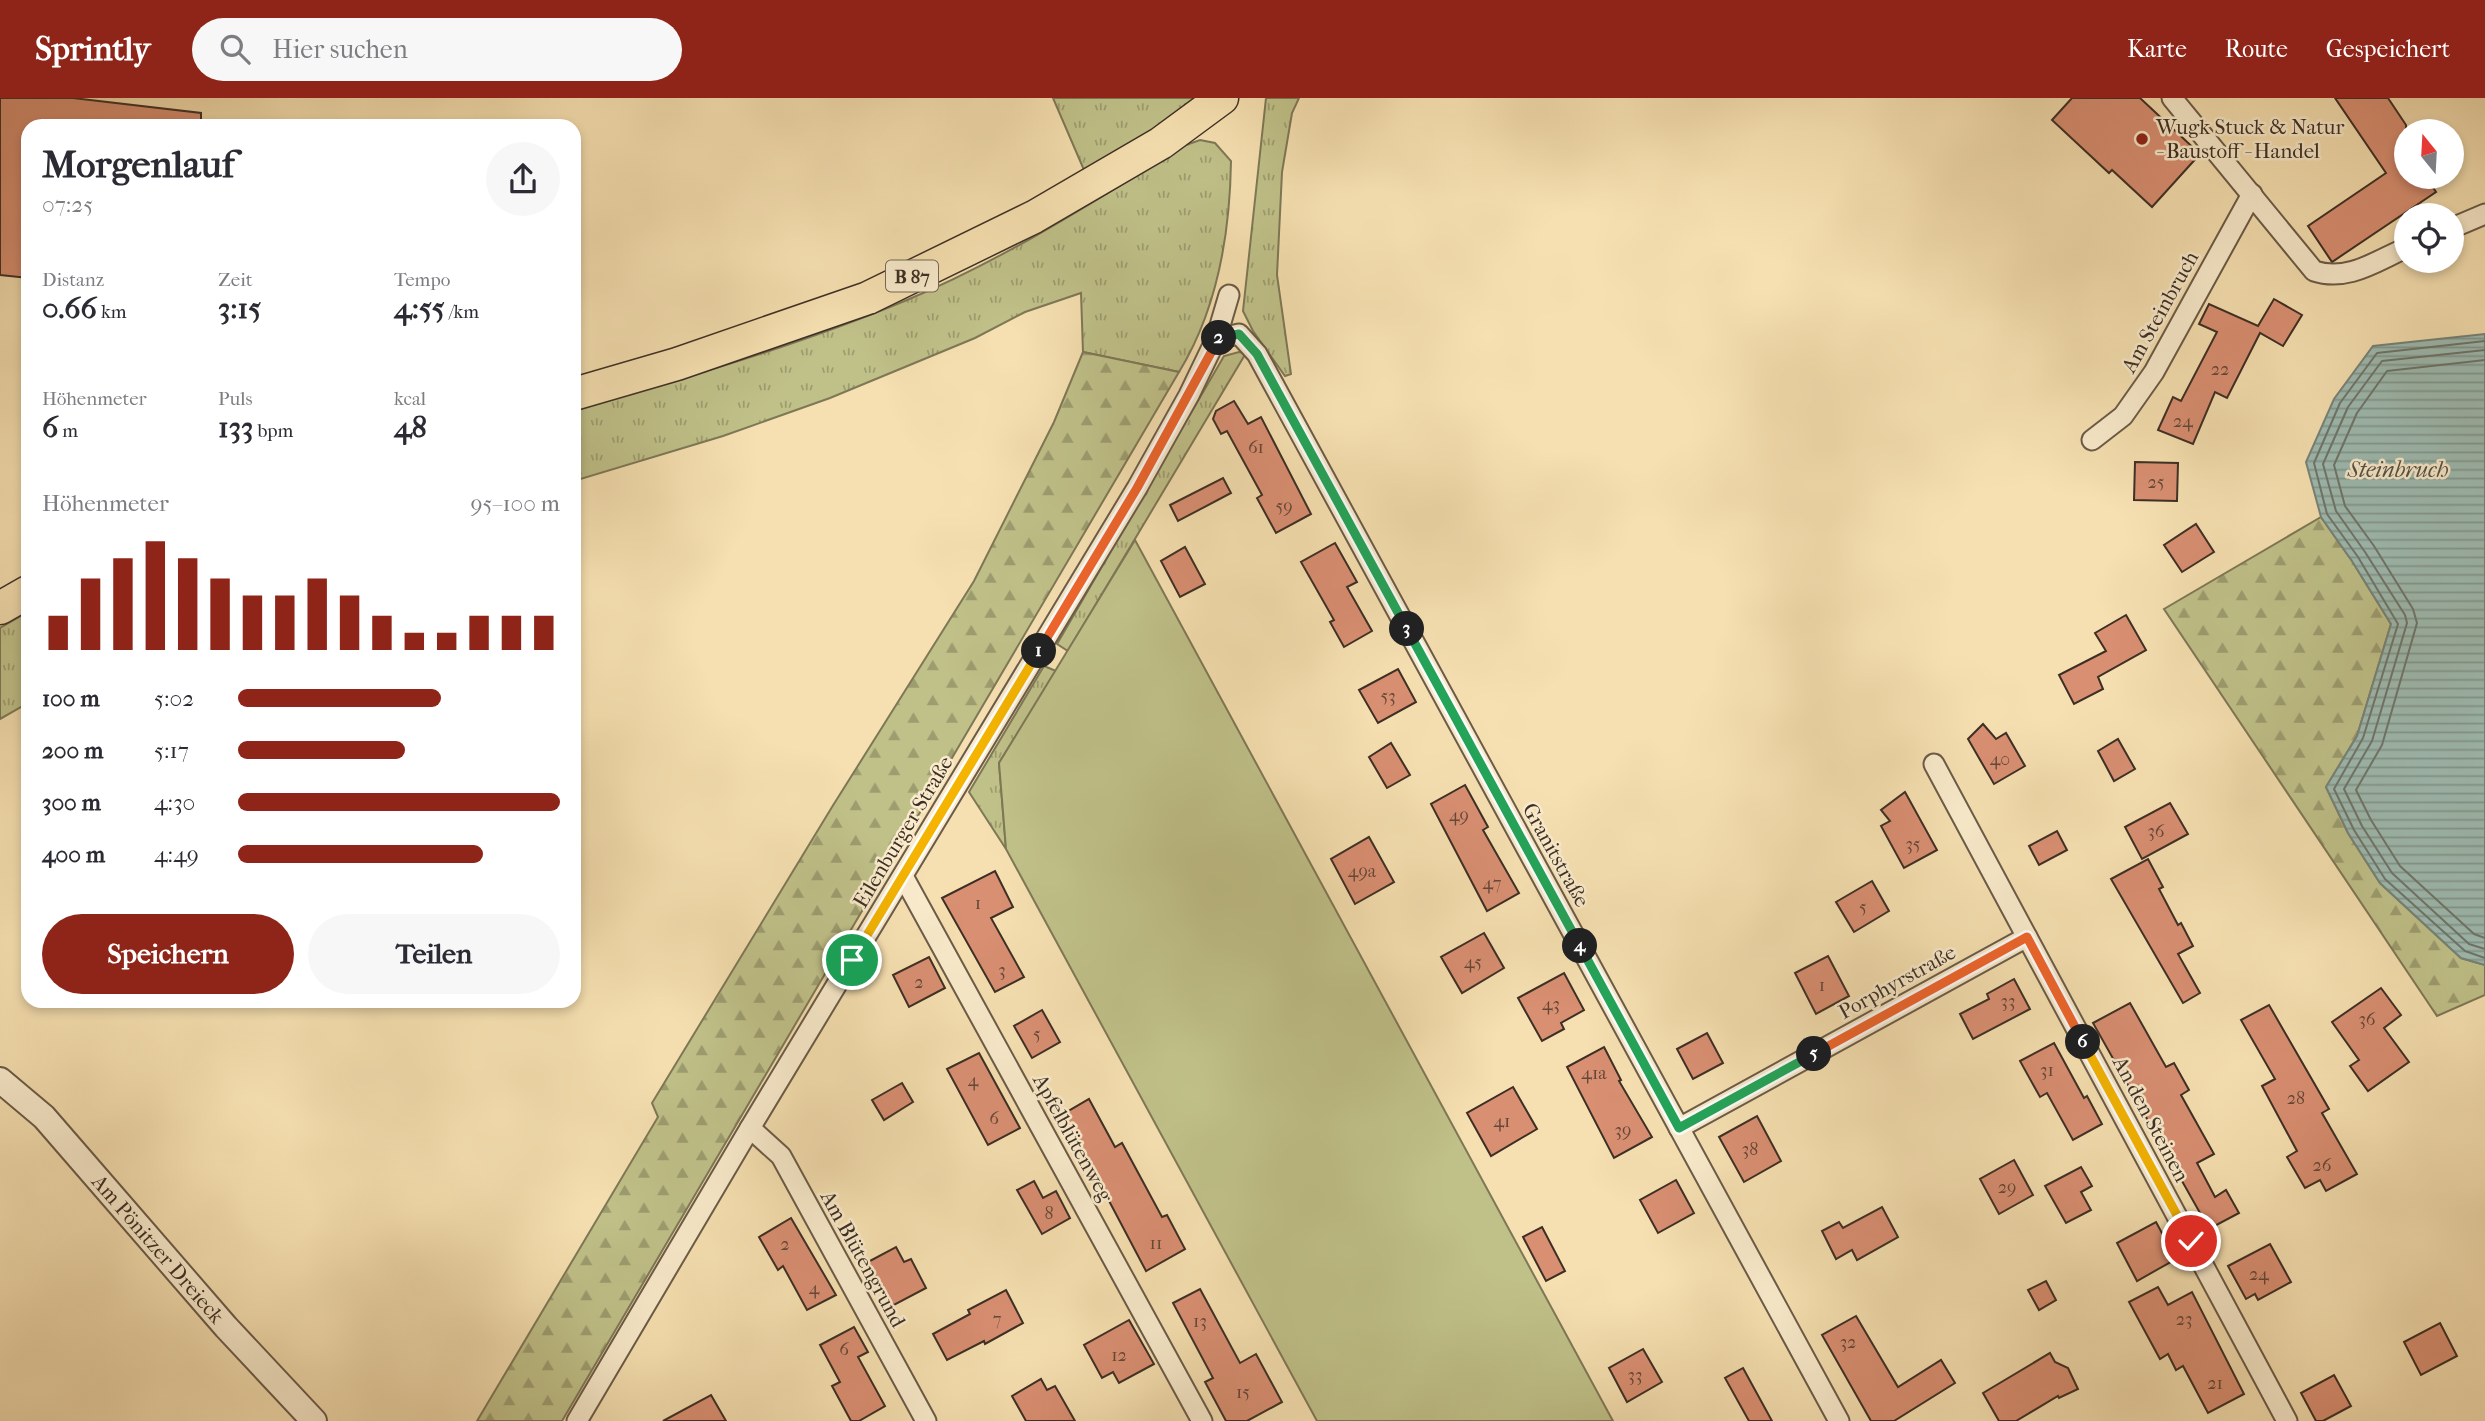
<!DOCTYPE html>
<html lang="de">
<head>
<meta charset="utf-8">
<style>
	:root { --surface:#fff; --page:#f7f7f7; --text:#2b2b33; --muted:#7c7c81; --accent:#8f2418 }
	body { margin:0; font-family:"IM FELL French Canon",serif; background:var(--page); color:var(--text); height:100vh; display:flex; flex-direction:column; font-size:26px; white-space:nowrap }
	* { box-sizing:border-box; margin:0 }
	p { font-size:23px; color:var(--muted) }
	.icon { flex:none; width:38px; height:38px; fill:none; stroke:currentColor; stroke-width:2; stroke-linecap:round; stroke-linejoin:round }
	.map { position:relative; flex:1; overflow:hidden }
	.details { position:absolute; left:21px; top:21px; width:560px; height:889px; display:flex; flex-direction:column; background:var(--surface); border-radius:21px; box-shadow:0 4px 10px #0003 }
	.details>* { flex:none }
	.needle { width:46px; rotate:342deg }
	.fabs { position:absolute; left:2394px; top:21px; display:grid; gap:14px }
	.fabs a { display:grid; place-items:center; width:70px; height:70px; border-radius:50%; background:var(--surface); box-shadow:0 4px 10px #0003; font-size:35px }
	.pin { position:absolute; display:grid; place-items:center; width:60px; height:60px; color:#fff; margin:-30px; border:4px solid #fff; border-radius:50%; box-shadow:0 2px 7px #0007 }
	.km { position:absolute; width:35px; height:35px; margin:-18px; border-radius:50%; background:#222; color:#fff; font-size:19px; line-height:35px; text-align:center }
	.round { display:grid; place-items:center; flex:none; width:74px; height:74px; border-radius:37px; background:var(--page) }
	.head { display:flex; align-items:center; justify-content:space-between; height:119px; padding:0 21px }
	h1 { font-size:38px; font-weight:700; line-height:52px }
	.stats { display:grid; grid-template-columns:repeat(3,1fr); gap:10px; height:119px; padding:7px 21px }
	.stats div { display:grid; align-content:center }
	.stats b { font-size:30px; font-weight:700 }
	.stats small { font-size:19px; font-weight:400 }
	.stats p { font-size:19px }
	.chart { height:196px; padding:14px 21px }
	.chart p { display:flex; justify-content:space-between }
	.chart svg { width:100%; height:126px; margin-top:7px; stroke:var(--accent); stroke-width:6 }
	.action { display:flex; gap:14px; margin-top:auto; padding:14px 21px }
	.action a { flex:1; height:80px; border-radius:42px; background:var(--accent); color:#fff; font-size:28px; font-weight:700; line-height:80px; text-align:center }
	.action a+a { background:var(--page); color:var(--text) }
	ul { padding:0 21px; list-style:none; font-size:23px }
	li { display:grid; grid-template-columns:112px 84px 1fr; align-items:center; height:52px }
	li i { height:18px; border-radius:9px; background:var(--accent) }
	header { display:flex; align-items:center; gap:42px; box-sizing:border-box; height:98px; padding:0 35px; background:var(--accent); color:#fff }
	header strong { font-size:33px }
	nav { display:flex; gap:38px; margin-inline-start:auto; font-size:24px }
	.search { width:490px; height:63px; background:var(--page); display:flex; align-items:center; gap:18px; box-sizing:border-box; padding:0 24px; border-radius:38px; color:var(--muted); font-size:26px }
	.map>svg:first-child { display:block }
</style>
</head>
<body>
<header>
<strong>Sprintly</strong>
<div class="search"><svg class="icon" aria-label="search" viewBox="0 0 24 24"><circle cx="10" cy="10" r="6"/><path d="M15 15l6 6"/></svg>Hier suchen</div>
<nav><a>Karte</a><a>Route</a><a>Gespeichert</a></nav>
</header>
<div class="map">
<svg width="2485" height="1323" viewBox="0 0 2485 1323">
	<defs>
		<pattern id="grass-tufts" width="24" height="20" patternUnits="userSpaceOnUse" patternTransform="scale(1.75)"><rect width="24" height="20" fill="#c0c189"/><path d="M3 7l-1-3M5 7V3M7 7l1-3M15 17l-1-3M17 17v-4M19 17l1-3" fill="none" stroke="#9d9d70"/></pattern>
		<pattern id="forest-firs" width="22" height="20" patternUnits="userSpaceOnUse" patternTransform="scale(1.75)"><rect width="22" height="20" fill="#c0c189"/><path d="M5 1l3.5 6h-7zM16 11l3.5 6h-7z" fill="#9d9d70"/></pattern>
		<pattern id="water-rules" width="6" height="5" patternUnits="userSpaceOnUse" patternTransform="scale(1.75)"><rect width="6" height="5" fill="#9ebcb2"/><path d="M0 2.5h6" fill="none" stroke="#829991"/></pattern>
	</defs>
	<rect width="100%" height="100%" fill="#f6e0b1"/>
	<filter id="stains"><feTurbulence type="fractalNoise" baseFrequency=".00286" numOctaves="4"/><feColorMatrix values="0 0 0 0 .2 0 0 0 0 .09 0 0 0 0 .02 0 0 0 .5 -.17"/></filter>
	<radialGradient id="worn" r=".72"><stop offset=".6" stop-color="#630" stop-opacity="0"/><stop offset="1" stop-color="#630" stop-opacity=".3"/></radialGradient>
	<!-- grass -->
	<g fill="url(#grass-tufts)" stroke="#7e7857" stroke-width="2">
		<polygon points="1053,0 1202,0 1168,25 1084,72"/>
		<polygon points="1266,0 1299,0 1292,15 1282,74 1277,177 1291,276 1285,278 1253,233 1243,213"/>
		<path d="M1200 42 1215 45 1231 63C1230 135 1217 212 1179 274L1083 254 1081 195 1025 214 975 240 830 300 723 338 574 383V312C686 280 799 247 907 202 1005 161 1095 103 1186 47Z"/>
		<polygon points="1239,254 1246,255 1068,553 1057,546 1224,258"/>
		<polygon points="28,514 28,605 0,621 0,530"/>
		<polygon points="1044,568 1056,573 999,665 1006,751 969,694"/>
	</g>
	<!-- forest -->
	<g fill="url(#forest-firs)" stroke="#7e7857" stroke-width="2">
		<polygon points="1083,254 1179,274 562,1323 477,1323 658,1019 652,1005 832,709 974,483 1054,324"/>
		<polygon points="2321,419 2352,463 2391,526 2357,638 2326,689 2348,735 2380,785 2461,860 2485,867 2485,897 2437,918 2164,511"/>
	</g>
	<!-- garden -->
	<polygon fill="#c0c189" stroke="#7e7857" stroke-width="2" points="1135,442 1613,1323 1317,1323 1006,751 999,665"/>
	<!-- water -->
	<polygon fill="url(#water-rules)" stroke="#77847a" stroke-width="2" points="2485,236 2485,867 2461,860 2380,785 2348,735 2326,689 2357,638 2391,526 2352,463 2321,419 2306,364 2334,301 2373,248"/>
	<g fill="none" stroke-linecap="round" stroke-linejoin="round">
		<!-- shore -->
		<g stroke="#6e766c" stroke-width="2">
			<polyline points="2485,243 2377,255 2340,305 2314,365 2327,416 2358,459 2398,526 2363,640 2334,691 2354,732 2385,781 2465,853 2485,860"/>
			<polyline points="2485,252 2382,263 2348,309 2323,366 2336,413 2365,454 2405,517 2407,525 2372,643 2344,691 2362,728 2392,775 2469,846 2485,851"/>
			<polyline points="2485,262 2387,273 2357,315 2334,367 2345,408 2374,448 2413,511 2417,525 2382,647 2356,692 2371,722 2400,768 2474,836 2485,840"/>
		</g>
	</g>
	<!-- building -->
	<g fill="#d98f72" stroke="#3d2f25" stroke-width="2">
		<polygon points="0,0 73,0 201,15 201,28 28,28 28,180 0,177"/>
		<polygon points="2072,0 2140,0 2200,56 2152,109 2112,72 2109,75 2052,22"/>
		<polygon points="2335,0 2388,0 2406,27 2406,79 2426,79 2436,94 2332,164 2308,128 2386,75"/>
		<polygon points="2274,201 2302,217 2283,248 2260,235 2227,300 2215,294 2193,346 2158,332 2173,299 2181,303 2217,234 2199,226 2209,206 2258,228"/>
		<polygon points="1234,303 1248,326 1261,319 1311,416 1276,435 1257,400 1262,397 1227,333 1221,336 1213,321 1216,313"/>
		<polygon points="2135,364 2178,365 2177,403 2134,402"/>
		<polygon points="1223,380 1231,395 1178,423 1170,407"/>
		<polygon points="2196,426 2214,454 2182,474 2164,447"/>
		<polygon points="1335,445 1357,484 1347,489 1372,533 1344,549 1330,524 1334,522 1301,464"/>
		<polygon points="1185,449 1205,486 1180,499 1161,463"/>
		<polygon points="2126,517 2146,552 2098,579 2103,591 2074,606 2059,577 2106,553 2095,535"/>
		<polygon points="1398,571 1416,604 1378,625 1359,592"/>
		<polygon points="1983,626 1996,641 2006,635 2025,668 1994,686 1968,641"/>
		<polygon points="2118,641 2135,671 2114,683 2098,653"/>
		<polygon points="1391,645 1410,677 1387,690 1369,659"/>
		<polygon points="1465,687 1488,729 1483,732 1519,795 1487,813 1431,706"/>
		<polygon points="1905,694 1937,752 1904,770 1881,728 1890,723 1881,712"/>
		<polygon points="2170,705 2188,736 2142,761 2125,729"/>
		<polygon points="2057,733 2067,752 2039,767 2029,748"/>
		<polygon points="1369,739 1394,784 1355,806 1331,761"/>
		<polygon points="2148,761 2163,789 2159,791 2178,827 2181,825 2193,848 2178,856 2200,895 2183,905 2111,781"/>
		<polygon points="995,773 1013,809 991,820 1024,879 995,894 942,800"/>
		<polygon points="1872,783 1889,813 1854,834 1836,804"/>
		<polygon points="1484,835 1504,870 1462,895 1441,859"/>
		<polygon points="1828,858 1849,898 1816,916 1795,875"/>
		<polygon points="929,859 945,890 909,909 893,877"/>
		<polygon points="1564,875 1584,912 1561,925 1564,931 1542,943 1518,900"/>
		<polygon points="2014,881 2030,911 1973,941 1960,916 1989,901 1987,896"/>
		<polygon points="2381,890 2401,917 2384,930 2409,964 2368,993 2350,968 2359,962 2332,924"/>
		<polygon points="2130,905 2166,969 2174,965 2189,992 2181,997 2214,1056 2197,1065 2215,1099 2226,1092 2239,1115 2209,1131 2093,925"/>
		<polygon points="2269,907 2329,1011 2322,1015 2357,1076 2326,1093 2320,1082 2305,1090 2287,1059 2297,1053 2262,988 2275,981 2241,922"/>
		<polygon points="1042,912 1060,944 1032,960 1014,928"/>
		<polygon points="1707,935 1723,965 1693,981 1677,951"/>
		<polygon points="2054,945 2084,1000 2087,998 2102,1026 2073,1042 2047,995 2040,999 2020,963"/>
		<polygon points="1604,949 1621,982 1619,983 1652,1039 1614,1060 1567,969"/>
		<polygon points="979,955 1020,1030 988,1047 947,971"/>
		<polygon points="902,985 913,1004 884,1022 872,1002"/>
		<polygon points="1513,989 1537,1031 1491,1058 1467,1015"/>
		<polygon points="1089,1001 1115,1049 1122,1045 1162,1119 1167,1117 1185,1151 1146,1173 1079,1046 1076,1048 1060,1018"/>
		<polygon points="1757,1018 1781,1063 1744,1084 1719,1039"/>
		<polygon points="2014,1062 2033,1097 1999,1116 1980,1081"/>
		<polygon points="2081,1069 2092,1088 2081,1094 2091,1112 2066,1125 2045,1088"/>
		<polygon points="1676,1082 1694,1115 1658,1135 1640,1102"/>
		<polygon points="1034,1083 1043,1100 1056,1093 1070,1120 1042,1136 1017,1092"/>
		<polygon points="1882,1109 1898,1139 1857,1162 1852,1152 1836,1161 1822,1133 1839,1124 1843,1130"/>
		<polygon points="791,1120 836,1197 807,1212 783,1168 778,1172 759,1139"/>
		<polygon points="2156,1124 2176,1161 2137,1183 2117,1145"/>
		<polygon points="1542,1129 1565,1173 1546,1183 1523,1139"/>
		<polygon points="2270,1146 2291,1184 2258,1202 2255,1196 2246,1201 2228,1168"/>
		<polygon points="896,1149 904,1164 911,1161 926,1190 892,1208 868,1164"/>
		<polygon points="2046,1183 2056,1202 2039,1212 2028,1192"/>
		<polygon points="2158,1189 2168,1207 2192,1194 2244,1296 2208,1315 2183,1268 2176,1272 2168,1256 2160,1261 2129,1204"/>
		<polygon points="1200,1191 1240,1265 1256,1256 1282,1304 1247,1323 1226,1323 1205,1284 1213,1280 1173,1205"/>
		<polygon points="1006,1192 1023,1225 985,1246 984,1243 947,1262 933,1236 970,1216 968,1212"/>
		<polygon points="1856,1218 1898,1289 1941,1262 1955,1285 1894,1323 1871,1323 1822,1237"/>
		<polygon points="1129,1222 1154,1266 1119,1285 1113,1274 1102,1280 1084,1247"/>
		<polygon points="2440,1225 2457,1258 2421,1277 2404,1244"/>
		<polygon points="854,1229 868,1254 858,1259 885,1308 859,1323 851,1323 832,1288 840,1284 820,1247"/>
		<polygon points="1643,1251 1662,1284 1627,1304 1609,1270"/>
		<polygon points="2050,1255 2055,1264 2068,1270 2078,1291 2059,1300 2058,1298 2016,1323 1999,1323 1983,1295"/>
		<polygon points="1743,1270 1772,1323 1749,1323 1725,1280"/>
		<polygon points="2334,1277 2351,1308 2323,1323 2316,1323 2301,1295"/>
		<polygon points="1041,1281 1047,1292 1055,1288 1075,1323 1026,1323 1012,1298"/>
		<polygon points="711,1297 726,1323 663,1323"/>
	</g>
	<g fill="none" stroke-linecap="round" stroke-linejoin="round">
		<defs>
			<g id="minor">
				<path d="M2172 0 2314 173C2348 184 2376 163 2406 150"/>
				<polyline points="2452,130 2485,116"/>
				<polyline points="1216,241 1239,236 1257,256 1839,1323"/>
				<polyline points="2092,342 2123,318 2154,274 2252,96"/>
				<polyline points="1934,666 2287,1323"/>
				<polyline points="903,778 1202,1323"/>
				<polyline points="750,1030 781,1058 926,1323"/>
				<polyline points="1679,1030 2027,839"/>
				<polyline points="577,1323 750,1030 1137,390 1189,297 1216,241 1229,197"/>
			</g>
			<polyline id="tertiary" points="0,982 44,1019 226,1229 314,1323"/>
			<g id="primary">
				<polyline points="574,296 677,266 868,200 1034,119 1161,45 1222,0"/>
				<polyline points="0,510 28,494"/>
			</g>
		</defs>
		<!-- minor casing -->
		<use href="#minor" stroke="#6b5b48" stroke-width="23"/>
		<!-- tertiary casing -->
		<use href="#tertiary" stroke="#6b5b48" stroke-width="28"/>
		<!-- primary casing -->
		<use href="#primary" stroke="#3d2f25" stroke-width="35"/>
		<!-- minor -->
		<use href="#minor" stroke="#f9ebcc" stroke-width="19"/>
		<!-- tertiary -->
		<use href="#tertiary" stroke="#f9ebcc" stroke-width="24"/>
		<!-- primary -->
		<use href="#primary" stroke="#f6e0b1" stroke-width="32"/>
	</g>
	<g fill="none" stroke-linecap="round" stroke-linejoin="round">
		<defs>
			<polyline id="split-1" points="852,862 1039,553"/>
			<polyline id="split-2" points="1039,553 1137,390 1219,240"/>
			<polyline id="split-3" points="1219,240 1239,236 1257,256 1407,531"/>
			<polyline id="split-4" points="1407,531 1580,848"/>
			<polyline id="split-5" points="1580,848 1679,1030 1814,956"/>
			<polyline id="split-6" points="1814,956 2027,839 2083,944"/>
			<polyline id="split-7" points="2083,944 2191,1143"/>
		</defs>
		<!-- split-1 casing -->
		<use href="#split-1" stroke="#fff" stroke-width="14"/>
		<!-- split-2 casing -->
		<use href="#split-2" stroke="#fff" stroke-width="14"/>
		<!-- split-3 casing -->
		<use href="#split-3" stroke="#fff" stroke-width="14"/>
		<!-- split-4 casing -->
		<use href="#split-4" stroke="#fff" stroke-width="14"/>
		<!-- split-5 casing -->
		<use href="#split-5" stroke="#fff" stroke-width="14"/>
		<!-- split-6 casing -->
		<use href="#split-6" stroke="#fff" stroke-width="14"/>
		<!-- split-7 casing -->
		<use href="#split-7" stroke="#fff" stroke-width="14"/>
		<!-- split-1 -->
		<use href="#split-1" stroke="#f5b400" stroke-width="9"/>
		<!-- split-2 -->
		<use href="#split-2" stroke="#f0652b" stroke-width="9"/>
		<!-- split-3 -->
		<use href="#split-3" stroke="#22a559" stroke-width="9"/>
		<!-- split-4 -->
		<use href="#split-4" stroke="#22a559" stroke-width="9"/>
		<!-- split-5 -->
		<use href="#split-5" stroke="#22a559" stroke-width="9"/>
		<!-- split-6 -->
		<use href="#split-6" stroke="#f0652b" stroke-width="9"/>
		<!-- split-7 -->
		<use href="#split-7" stroke="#f5b400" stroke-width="9"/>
	</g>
	<!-- markers -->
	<circle fill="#8f2418" stroke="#f9ebcc" stroke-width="2.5" cx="2142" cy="41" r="7"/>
	<g text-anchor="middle" stroke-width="5" stroke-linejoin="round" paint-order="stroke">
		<!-- number labels -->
		<g font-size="18" fill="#644738">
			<text x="2220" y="277">22</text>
			<text x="2183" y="329">24</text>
			<text x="1256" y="355">61</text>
			<text x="2156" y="390">25</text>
			<text x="1284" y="414">59</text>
			<text x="1388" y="604">53</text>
			<text x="2000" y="667">40</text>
			<text x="1459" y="723">49</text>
			<text x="2156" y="739">36</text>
			<text x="1913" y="752">35</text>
			<text x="1362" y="779">49a</text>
			<text x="1492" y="791">47</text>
			<text x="978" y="811">1</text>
			<text x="1863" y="815">5</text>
			<text x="1473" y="870">45</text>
			<text x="1002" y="878">3</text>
			<text x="919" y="890">2</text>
			<text x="1822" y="893">1</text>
			<text x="2008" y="909">33</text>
			<text x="1551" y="912">43</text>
			<text x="2367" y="927">36</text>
			<text x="1037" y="942">5</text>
			<text x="2047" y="978">31</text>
			<text x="1594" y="981">41a</text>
			<text x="973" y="988">4</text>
			<text x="2296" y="1006">28</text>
			<text x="994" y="1026">6</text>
			<text x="1502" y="1029">41</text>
			<text x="1623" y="1038">39</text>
			<text x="1750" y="1057">38</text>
			<text x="2322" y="1073">26</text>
			<text x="2007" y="1095">29</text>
			<text x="1049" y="1121">8</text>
			<text x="1156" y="1151">11</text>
			<text x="785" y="1152">2</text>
			<text x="2259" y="1182">24</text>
			<text x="814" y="1196">4</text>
			<text x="997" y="1227">7</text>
			<text x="2184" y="1227">23</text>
			<text x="1200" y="1229">13</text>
			<text x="1848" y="1250">32</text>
			<text x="844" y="1257">6</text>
			<text x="1119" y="1263">12</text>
			<text x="1635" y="1283">33</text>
			<text x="2215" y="1291">21</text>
			<text x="1243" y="1300">15</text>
		</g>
		<!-- shield labels -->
		<rect fill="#f9ebcc" stroke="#756757" stroke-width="2" x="886" y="162.5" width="52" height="31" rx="5"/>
		<g font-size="19" font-weight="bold" fill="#3d2f25">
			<text x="912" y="185">B 87</text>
		</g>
		<!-- poi labels -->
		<g font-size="21" fill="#3d2f25" stroke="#f9ebcc" text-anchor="start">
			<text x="2156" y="36">Wugk Stuck &amp; Natur<tspan x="2156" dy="24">- Baustoff - Handel</tspan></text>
		</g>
		<!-- street labels -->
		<g font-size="21" fill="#3d2f25" stroke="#f9ebcc">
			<text transform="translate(2160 214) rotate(-61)" y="7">Am Steinbruch</text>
			<text transform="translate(903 734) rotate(-59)" y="7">Eilenburger Straße</text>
			<text transform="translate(1556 757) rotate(61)" y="7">Granitstraße</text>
			<text transform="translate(1897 884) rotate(-29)" y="7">Porphyrstraße</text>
			<text transform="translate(2151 1021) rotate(62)" y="7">An den Steinen</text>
			<text transform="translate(1073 1040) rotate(61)" y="7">Apfelblütenweg</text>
			<text transform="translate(158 1151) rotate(49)" y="7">Am Pönitzer Dreieck</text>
			<text transform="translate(863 1161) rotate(61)" y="7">Am Blütengrund</text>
		</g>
		<!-- water labels -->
		<g font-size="23" font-style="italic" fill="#555248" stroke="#f9ebcc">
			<text x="2398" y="379">Steinbruch</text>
		</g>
	</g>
	<rect width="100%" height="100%" filter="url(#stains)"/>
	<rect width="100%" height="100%" fill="url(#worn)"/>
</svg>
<div class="fabs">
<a><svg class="needle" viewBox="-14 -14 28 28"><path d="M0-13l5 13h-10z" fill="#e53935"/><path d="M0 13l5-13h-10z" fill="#7c7c81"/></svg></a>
<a><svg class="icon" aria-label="locate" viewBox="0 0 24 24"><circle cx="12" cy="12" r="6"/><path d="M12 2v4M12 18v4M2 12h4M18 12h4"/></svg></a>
</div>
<div class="pin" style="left:852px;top:862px;background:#1e9e55"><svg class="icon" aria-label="arrive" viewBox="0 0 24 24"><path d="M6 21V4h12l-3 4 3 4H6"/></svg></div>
<div class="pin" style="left:2191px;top:1143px;background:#d93025"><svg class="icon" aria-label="check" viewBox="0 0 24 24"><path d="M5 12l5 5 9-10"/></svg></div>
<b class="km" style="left:1039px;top:553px">1</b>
<b class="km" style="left:1219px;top:240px">2</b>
<b class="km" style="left:1407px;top:531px">3</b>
<b class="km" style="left:1580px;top:848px">4</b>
<b class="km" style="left:1814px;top:956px">5</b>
<b class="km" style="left:2083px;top:944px">6</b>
<section class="details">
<div class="head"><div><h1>Morgenlauf</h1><p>07:25</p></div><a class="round"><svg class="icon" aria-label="share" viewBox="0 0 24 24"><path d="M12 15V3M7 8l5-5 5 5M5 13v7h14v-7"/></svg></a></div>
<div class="stats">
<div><p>Distanz</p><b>0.66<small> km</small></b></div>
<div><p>Zeit</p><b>3:15</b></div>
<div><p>Tempo</p><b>4:55<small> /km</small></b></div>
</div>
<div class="stats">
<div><p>Höhenmeter</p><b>6<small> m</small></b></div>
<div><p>Puls</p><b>133<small> bpm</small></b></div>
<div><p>kcal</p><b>48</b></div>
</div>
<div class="chart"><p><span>Höhenmeter</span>95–100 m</p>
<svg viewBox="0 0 160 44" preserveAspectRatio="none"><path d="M5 44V32M15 44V19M25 44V12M35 44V6M45 44V12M55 44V19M65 44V25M75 44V25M85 44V19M95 44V25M105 44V32M115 44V38M125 44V38M135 44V32M145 44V32M155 44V32"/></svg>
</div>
<ul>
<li><b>100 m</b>5:02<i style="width:63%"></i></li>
<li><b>200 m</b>5:17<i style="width:52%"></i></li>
<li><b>300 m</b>4:30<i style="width:100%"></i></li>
<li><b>400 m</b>4:49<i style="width:76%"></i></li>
</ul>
<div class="action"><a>Speichern</a><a>Teilen</a></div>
</section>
</div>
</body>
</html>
